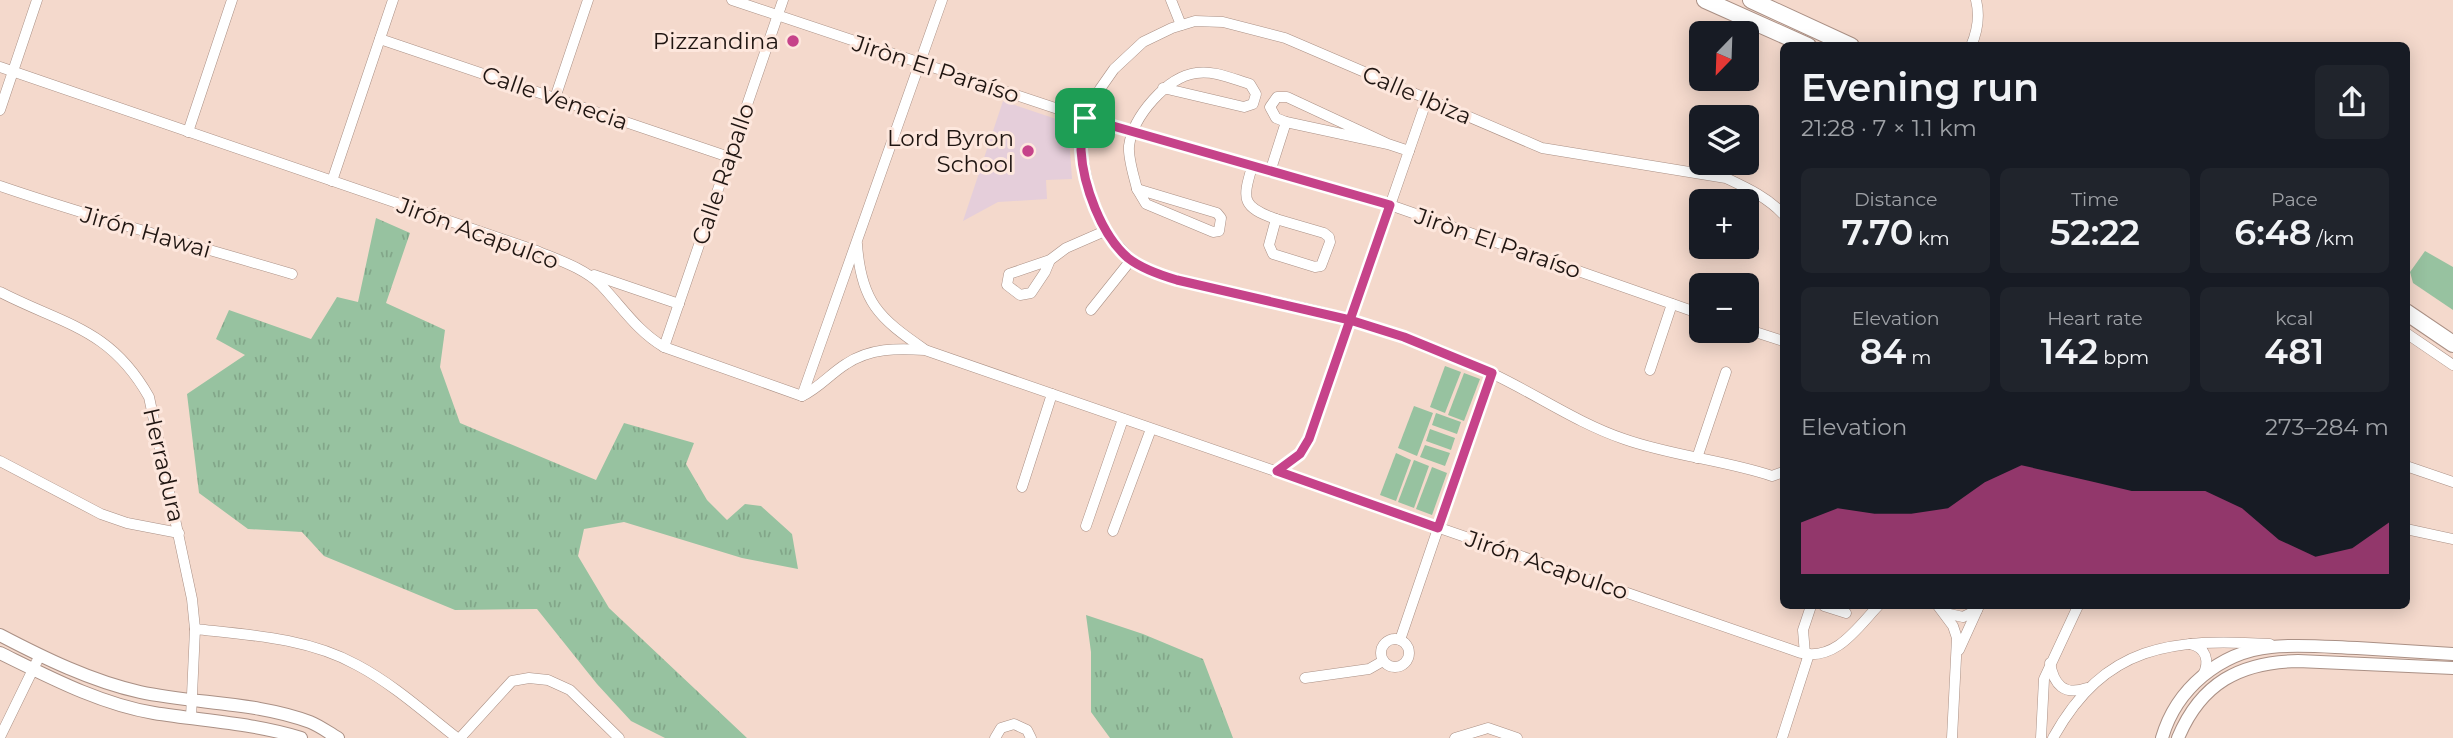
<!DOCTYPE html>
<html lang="en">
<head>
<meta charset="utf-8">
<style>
	:root { --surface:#171b24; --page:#20242c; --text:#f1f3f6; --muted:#9ea1a6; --accent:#c6438a }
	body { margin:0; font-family:Montserrat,sans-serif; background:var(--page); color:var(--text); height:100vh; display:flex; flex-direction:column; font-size:26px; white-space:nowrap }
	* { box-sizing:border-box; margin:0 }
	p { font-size:23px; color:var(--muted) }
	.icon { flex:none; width:38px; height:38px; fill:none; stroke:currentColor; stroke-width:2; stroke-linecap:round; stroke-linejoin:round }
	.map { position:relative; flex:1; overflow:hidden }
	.side { position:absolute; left:1780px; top:42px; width:630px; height:567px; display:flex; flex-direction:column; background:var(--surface); border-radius:10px; box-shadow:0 4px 18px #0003 }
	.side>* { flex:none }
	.needle { width:46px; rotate:203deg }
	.buttons { position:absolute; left:1689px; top:21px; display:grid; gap:14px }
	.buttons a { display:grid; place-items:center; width:70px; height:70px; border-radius:10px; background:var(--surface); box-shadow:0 4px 18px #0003; font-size:35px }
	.pin { position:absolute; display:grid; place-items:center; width:60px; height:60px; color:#fff; margin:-30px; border-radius:14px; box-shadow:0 4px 10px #0006 }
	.round { display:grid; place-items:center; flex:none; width:74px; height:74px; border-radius:10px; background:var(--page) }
	.overview { display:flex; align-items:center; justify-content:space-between; height:119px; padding:0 21px }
	h1 { font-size:38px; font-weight:600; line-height:52px }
	.metrics { display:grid; grid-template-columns:repeat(3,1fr); gap:10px; height:119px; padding:7px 21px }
	.metrics div { display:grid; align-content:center; border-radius:10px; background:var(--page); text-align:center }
	.metrics b { font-size:35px; font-weight:600 }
	.metrics small { font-size:19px; font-weight:400 }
	.metrics p { font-size:19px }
	.chart { height:196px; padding:14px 21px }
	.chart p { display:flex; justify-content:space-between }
	.chart svg { width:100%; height:126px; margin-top:7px; fill:var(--accent); opacity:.7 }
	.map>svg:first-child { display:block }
</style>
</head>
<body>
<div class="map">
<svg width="2453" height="738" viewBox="0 0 2453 738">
	<defs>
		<pattern id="grass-tufts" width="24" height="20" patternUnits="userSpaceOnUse" patternTransform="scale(1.75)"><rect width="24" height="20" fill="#97c2a0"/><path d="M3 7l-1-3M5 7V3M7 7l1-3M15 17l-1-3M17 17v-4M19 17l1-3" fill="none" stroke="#82a689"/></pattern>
	</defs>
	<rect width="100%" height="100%" fill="#f4d9cc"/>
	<!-- education -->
	<polygon fill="#e5ceda" points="1003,101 1068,123 1072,179 1046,180 1047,199 998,202 963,221"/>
	<!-- grass -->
	<g fill="url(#grass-tufts)">
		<polygon points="376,218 410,233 386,303 445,330 440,367 460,423 596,480 624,423 694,443 686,464 707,500 727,520 745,504 761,506 792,534 798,569 742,558 624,522 584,529 578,556 609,608 747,738 665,738 631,721 597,684 537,609 455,610 324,556 302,532 248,529 199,493 187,394 245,355 216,339 229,310 311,339 337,297 358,302"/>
		<polygon points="1086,615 1143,634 1203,659 1233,738 1110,738 1091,712 1091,652"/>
	</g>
	<!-- garden -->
	<g fill="#97c2a0">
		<polygon points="2425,251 2453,267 2453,310 2413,283 2410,272"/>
		<polygon points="1445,366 1461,372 1445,413 1430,407"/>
		<polygon points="1464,373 1480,379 1464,421 1448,415"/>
		<polygon points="1414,406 1433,413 1417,456 1398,448"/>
		<polygon points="1436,413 1461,422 1457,434 1432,425"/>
		<polygon points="1430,429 1455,438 1451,450 1426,441"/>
		<polygon points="1425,445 1450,453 1445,466 1420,457"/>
		<polygon points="1396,453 1411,460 1396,501 1380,495"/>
		<polygon points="1414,460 1429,466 1414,508 1398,502"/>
		<polygon points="1432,467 1447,473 1432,515 1416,509"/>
	</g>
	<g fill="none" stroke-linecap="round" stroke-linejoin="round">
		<defs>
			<g id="minor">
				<polyline points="732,0 1085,118 1390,205 1701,314"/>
				<polyline points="1171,0 1181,25"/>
				<polyline points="380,39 729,157"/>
				<path d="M1971 46C1978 30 1980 16 1976 0"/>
				<path d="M0 67 537 251C558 260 584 268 601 285 622 307 637 331 664 347L802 396C819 388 830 374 846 364 870 348 897 348 925 350L1801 653C1836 661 1857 628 1878 606"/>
				<polyline points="555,98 588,0"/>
				<polyline points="0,110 37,0"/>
				<polyline points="188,132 232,0"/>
				<polyline points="1388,144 1287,97 1277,97 1270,107 1276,118 1286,122 1388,144 1409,151"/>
				<path d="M1252 167C1242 200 1242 207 1276 219"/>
				<polyline points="1270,172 1286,122"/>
				<polyline points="332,181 393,0"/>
				<path d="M0 186C96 219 194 245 292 274"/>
				<path d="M1137 189C1134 176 1128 159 1129 146 1133 116 1167 77 1196 73 1214 70 1233 79 1250 84L1256 94 1253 104 1244 107 1163 88"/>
				<polygon points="1137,189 1217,213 1221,218 1219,231 1213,232 1146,204"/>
				<path d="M1783 214C1767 197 1747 188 1726 178L1542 148 1285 38 1223 22 1195 21 1172 28 1143 42 1114 69 1100 89 1085 118 1081 150 1089 190 1105 231 1131 260 1153 272 1177 280C1259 299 1345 313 1423 344 1446 353 1469 362 1491 373 1536 394 1577 423 1624 439 1672 456 1724 460 1772 476L1783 472"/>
				<polygon points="1276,219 1324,233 1329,237 1330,242 1321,266 1315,267 1273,254 1269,245"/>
				<path d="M857 244C861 302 879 318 924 349"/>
				<polyline points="1050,260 1045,272 1031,293 1020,295 1007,285 1009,274 1050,260 1066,248 1105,231"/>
				<polyline points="594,275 679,304"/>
				<path d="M0 292C64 325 110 328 149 397L192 599 195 629 191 717"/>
				<polyline points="1091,310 1131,260"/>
				<polyline points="1746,329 1783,341"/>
				<polyline points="2406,333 2453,365"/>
				<polyline points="664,347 783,0"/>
				<polyline points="1650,370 1672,304"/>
				<polyline points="802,396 942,0"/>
				<polyline points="1697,458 1726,372"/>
				<polyline points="0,461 101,514 127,523 179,533"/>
				<polyline points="2406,466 2453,482"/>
				<polyline points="1277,471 1300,454 1309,439 1427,99"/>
				<polyline points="1022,487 1052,394"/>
				<polyline points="1086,526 1123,419"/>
				<polyline points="2406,529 2453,539"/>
				<polyline points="1113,531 1151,429"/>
				<polyline points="1824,606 1846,613"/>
				<polyline points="1938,606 1953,626 1957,638 1952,738"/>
				<polyline points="1945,613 1963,617 1977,610"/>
				<path d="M195 629C250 635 308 638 357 665 393 684 425 713 457 738"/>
				<circle cx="1395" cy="653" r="14"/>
				<polyline points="1400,640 1491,373"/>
				<path d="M2190 644C2206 647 2210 661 2203 675"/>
				<polyline points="1959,650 1979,606"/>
				<polyline points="1805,654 1803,630 1811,606"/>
				<path d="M2050 663C2054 685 2064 696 2087 688"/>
				<polyline points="1305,678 1369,669 1383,661"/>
				<polyline points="0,737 40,655"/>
				<polyline points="460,738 512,681 529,678 548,680 570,690 619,738"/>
				<polyline points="995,738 1001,728 1014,724 1027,730 1031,738"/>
				<polyline points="1455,738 1488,728 1517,738"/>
				<polyline points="1782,738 1809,654"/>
				<polyline points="2041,738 2044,679 2078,606"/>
				<path d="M2053 738C2105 644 2172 638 2270 644"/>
			</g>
			<g id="tertiary">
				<path d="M0 635C44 658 91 681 140 692 196 704 257 702 310 722 320 726 329 733 338 738"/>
				<path d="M0 653C49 677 100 704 154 713 204 721 253 723 301 738"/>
				<path d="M2162 738C2176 689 2220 652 2271 647 2299 644 2328 647 2357 648 2389 650 2421 652 2453 654"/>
				<path d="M2178 738C2201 683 2240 662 2298 661L2453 668"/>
			</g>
			<g id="primary">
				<polyline points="1705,0 1808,46"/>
				<polyline points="1751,0 1851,46"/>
				<polyline points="2406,312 2453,344"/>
			</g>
		</defs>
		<!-- minor casing -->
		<use href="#minor" stroke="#aa9085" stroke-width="11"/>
		<!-- tertiary casing -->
		<use href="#tertiary" stroke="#aa9085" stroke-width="14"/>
		<!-- primary casing -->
		<use href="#primary" stroke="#aa9085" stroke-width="18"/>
		<!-- minor -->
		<use href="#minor" stroke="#fff" stroke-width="10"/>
		<!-- tertiary -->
		<use href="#tertiary" stroke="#fff" stroke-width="12"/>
		<!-- primary -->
		<use href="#primary" stroke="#fff" stroke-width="16"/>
	</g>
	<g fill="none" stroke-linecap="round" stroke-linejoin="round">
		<defs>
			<path id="route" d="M1085 118C1084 128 1081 140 1081 150 1083 185 1101 235 1128 258 1142 269 1160 275 1177 280L1350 320 1309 439 1300 454 1277 471 1438 528 1492 373 1404 337 1350 320 1390 205 1085 118"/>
		</defs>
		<!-- route casing -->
		<use href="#route" stroke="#fff" stroke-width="14"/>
		<!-- route -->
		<use href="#route" stroke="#c6438a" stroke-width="9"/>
	</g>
	<!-- markers -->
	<g fill="#c6438a" stroke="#fde7dd" stroke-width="2.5">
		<circle cx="793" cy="41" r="7"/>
		<circle cx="1028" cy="151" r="7"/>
	</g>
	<g text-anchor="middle" stroke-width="6" stroke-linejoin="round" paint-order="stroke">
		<!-- poi labels -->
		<g font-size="23" fill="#1f1511" stroke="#fde7dd" text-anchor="end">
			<text x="779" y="49">Pizzandina</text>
			<text x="1014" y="146">Lord Byron<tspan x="1014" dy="26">School</tspan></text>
		</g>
		<!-- street labels -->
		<g font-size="23" fill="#1f1511" stroke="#fde7dd">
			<text transform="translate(936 69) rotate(18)" y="8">Jiròn El Paraíso</text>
			<text transform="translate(1417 95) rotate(23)" y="8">Calle Ibiza</text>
			<text transform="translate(555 98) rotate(19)" y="8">Calle Venecia</text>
			<text transform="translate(723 174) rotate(-71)" y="8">Calle Rapallo</text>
			<text transform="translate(146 232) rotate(16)" y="8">Jirón Hawai</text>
			<text transform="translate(478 233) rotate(20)" y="8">Jirón Acapulco</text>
			<text transform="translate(1498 243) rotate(19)" y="8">Jiròn El Paraíso</text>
			<text transform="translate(164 465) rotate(77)" y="8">Herradura</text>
			<text transform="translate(1547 565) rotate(19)" y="8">Jirón Acapulco</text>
		</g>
	</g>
</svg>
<div class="buttons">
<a><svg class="needle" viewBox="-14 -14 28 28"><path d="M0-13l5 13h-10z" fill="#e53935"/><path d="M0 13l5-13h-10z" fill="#9ea1a6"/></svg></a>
<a><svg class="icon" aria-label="layers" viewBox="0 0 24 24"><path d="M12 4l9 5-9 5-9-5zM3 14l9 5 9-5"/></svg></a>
<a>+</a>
<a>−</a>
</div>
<div class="pin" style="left:1085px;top:118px;background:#1e9e55"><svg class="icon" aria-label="arrive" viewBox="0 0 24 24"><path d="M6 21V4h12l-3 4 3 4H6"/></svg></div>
<section class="side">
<div class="overview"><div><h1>Evening run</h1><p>21:28 · 7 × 1.1 km</p></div><a class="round"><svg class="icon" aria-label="share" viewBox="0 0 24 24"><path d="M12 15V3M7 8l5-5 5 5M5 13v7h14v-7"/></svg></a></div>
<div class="metrics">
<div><p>Distance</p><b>7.70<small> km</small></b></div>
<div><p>Time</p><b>52:22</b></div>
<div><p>Pace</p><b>6:48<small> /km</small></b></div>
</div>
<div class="metrics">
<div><p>Elevation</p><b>84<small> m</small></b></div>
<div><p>Heart rate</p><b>142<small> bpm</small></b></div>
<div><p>kcal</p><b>481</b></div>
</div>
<div class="chart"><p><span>Elevation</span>273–284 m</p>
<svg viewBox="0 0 160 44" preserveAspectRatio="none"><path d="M0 44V26L10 21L20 23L30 23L40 21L50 12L60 6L70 9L80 12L90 15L100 15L110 15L120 21L130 32L140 38L150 35L160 26V44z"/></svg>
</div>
</section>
</div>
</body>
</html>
